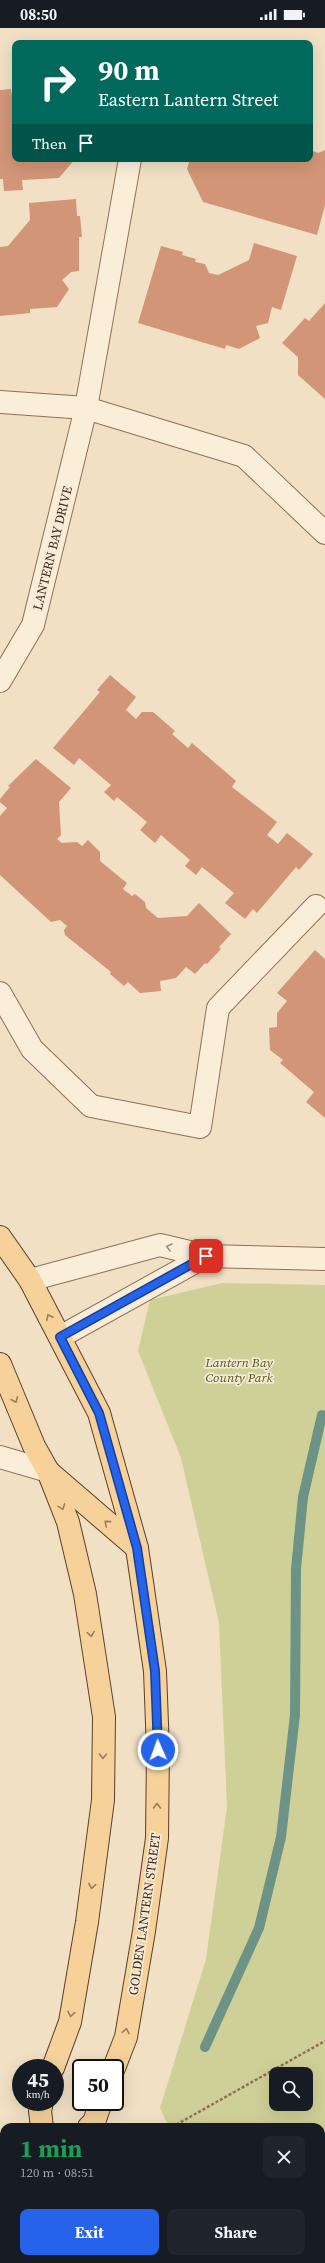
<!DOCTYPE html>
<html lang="en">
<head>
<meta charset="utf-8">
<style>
	:root { --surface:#171b24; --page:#20242c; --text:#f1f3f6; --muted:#9ea1a6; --accent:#2563eb }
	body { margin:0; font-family:"Source Serif 4",serif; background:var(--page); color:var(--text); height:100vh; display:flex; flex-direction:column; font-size:15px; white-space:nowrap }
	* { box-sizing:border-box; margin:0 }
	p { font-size:13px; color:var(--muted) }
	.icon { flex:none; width:22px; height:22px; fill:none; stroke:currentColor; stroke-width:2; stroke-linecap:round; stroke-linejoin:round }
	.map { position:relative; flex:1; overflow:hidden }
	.details { position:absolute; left:0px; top:2095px; width:325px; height:140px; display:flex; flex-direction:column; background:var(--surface); border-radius:12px 12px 0 0; box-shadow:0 4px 16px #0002 }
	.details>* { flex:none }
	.banner { position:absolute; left:12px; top:12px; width:301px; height:122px; border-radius:8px; box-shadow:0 4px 16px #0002; background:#00695c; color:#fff; overflow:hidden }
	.fabs { position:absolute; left:269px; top:2039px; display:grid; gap:8px }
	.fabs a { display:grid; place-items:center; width:44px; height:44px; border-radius:8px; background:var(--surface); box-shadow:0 4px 16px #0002; font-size:20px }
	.speed { position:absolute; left:12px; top:2031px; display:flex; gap:8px; font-size:20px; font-weight:700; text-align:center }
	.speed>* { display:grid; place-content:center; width:52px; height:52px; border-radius:50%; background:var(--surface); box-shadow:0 4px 16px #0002; line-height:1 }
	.speed small { font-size:10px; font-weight:400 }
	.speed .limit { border:2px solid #111; border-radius:6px; background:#fff; color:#111 }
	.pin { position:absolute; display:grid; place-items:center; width:34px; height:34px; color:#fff; margin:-17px; border-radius:8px; box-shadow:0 2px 6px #0006 }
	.me { position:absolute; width:44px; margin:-22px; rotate:358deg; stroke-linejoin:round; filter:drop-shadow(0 0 3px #0008) }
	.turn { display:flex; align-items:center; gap:14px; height:84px; padding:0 20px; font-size:18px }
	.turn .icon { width:52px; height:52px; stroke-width:2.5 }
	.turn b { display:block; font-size:28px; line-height:34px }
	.then { display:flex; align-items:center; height:38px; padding:0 20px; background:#0003; gap:8px; font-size:15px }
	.round { display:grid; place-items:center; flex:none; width:42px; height:42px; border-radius:8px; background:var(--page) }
	.overview { display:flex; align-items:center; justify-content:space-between; height:68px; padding:0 20px }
	h1 { font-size:24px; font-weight:700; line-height:30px; color:#1e9e55 }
	.action { display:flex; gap:8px; margin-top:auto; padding:8px 20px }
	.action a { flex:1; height:46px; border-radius:8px; background:var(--accent); color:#fff; font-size:16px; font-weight:700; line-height:46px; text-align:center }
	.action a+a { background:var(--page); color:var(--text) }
	.status { display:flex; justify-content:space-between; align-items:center; height:28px; padding:0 20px; background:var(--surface); direction:ltr }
	.status svg { height:11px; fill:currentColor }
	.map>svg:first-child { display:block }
</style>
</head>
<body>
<div class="status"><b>08:50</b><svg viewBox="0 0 49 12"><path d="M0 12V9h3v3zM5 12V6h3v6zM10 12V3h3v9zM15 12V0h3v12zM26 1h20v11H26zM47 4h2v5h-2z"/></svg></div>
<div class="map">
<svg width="325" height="2235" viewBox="0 0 325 2235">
	<rect width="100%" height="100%" fill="#f1e0c4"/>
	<path fill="#cfd097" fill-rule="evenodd" d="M 222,1255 L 325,1257 L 325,2166 L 321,2164 L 321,2099 L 169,2099 L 160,2080 L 206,1931 L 227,1779 L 219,1595 L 181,1430 L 138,1323 L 150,1272 ZM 276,2046 L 306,2046 L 306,2076 L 276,2076 Z"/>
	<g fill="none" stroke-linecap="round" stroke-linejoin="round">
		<polyline stroke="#6c9386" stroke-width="10" points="205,2019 259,1900 281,1809 295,1687 296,1541 303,1469 322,1387"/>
	</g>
	<g fill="#d29578">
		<polygon points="11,61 12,68 15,68 15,131 75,131 59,150 22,152 23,162 4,163 3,151 0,151 0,62"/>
		<polygon points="310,122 318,125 325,122 325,177 317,207 203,174 187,141 190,131 310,131"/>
		<polygon points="76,171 77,188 80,188 82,209 79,209 79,243 71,244 62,252 69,261 57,279 30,281 30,285 0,288 0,219 8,218 30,192 29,175"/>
		<polygon points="254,215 297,228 281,282 272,279 268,295 256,298 260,310 239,321 226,317 225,321 138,295 161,218 183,224 182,227 196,231 195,234 205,236 209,245 218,247 249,232"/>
		<polygon points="325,275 325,371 298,347 298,329 282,315 305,290 309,293"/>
		<polygon points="110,647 136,669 126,682 136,691 142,684 153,684 175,703 172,706 188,720 192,715 236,753 232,759 277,794 267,807 278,816 287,805 313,826 299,842 296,839 257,885 253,881 245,891 225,875 234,865 202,839 196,847 185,838 190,832 161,807 155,815 140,802 147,794 117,769 114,773 104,764 111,757 79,730 74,737 53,720 100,664 97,662"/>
		<polygon points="36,731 71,760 59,774 61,807 57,811 62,815 77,814 82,818 88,812 100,824 100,833 127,855 123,861 132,868 135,866 145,874 146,880 158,890 187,888 199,875 231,906 219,919 221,921 207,936 205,935 195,946 186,939 176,950 160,953 161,963 140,965 128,954 124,958 110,946 111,944 65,907 64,902 67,898 60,892 51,894 0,847 0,788 7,780 0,774 0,771 10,759 8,758"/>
		<polygon points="315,922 325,931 325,1090 306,1074 314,1064 280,1035 283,1032 270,1022 269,1000 277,999 277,985 287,973 277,965"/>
	</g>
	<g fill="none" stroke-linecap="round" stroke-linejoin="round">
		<g stroke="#8e7059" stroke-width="24">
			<g id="minor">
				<polyline points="0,374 86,380 244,428 325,505"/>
				<polyline points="0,653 33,597 86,380 130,131"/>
				<polyline points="0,965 32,1021 91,1078 200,1099 218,980 316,878"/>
				<polyline points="30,1252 160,1217 206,1228 325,1231"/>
				<polyline points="60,1309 206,1228"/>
				<polyline points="0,1429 48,1443"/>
				<polyline points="0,2129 4,2130"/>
				<polyline points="0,2209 4,2203"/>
			</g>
		</g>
		<g stroke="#5b3f2d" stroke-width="24">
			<g id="major">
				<polyline points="0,1209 30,1252 99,1385 137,1520 155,1643 158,1722 157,1810 144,1903 126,2009 114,2040"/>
				<polyline points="0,1336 34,1418 48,1443 68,1494 85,1566 104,1689 103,1772 87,1894 70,1994 53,2040"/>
				<polyline points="50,1445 137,1520"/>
				<polyline points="42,2099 40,2083 42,2074"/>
				<polyline points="89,2099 94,2094 101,2074"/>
				<polyline points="321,2212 325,2213"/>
				<polyline points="157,2231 171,2235"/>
			</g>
		</g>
		<g stroke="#8e7059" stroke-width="2.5" stroke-dasharray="3 2" stroke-linecap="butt">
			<polyline points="172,2099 325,2013"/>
			<polyline points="321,2143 325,2143"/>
		</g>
		<use href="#minor" stroke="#fbeed9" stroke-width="22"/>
		<use href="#major" stroke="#f6d19a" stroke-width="22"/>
	</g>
	<defs><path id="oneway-chevron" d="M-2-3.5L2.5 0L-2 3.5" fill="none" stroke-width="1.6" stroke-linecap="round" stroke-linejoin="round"/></defs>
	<use stroke="#9c8c7c" href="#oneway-chevron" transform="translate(169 1219) rotate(-166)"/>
	<g stroke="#9a7e5c">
		<use href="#oneway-chevron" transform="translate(49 1289) rotate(-117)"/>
		<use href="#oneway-chevron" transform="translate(15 1372) rotate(67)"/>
		<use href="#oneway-chevron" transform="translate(62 1479) rotate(69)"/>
		<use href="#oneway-chevron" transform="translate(107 1495) rotate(-139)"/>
		<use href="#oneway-chevron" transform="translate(91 1606) rotate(81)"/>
		<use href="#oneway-chevron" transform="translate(103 1728) rotate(91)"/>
		<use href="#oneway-chevron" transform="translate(157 1778) rotate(-90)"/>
		<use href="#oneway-chevron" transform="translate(92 1858) rotate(98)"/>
		<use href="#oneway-chevron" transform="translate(71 1986) rotate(100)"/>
		<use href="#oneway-chevron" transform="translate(126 2003) rotate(-79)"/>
	</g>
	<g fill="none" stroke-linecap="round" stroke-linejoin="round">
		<g stroke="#184099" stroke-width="10">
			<polyline id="route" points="158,1722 155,1643 137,1520 99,1385 60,1309 206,1228"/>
		</g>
		<use href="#route" stroke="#2563eb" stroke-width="7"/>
	</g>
	<g text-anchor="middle" stroke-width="3.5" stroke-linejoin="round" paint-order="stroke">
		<g font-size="13" fill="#3d2a1e" stroke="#f8ead5">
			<text transform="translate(52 520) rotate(-76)" y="5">LANTERN BAY DRIVE</text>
			<text transform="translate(144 1886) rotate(-82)" y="5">GOLDEN LANTERN STREET</text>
		</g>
		<g font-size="13" font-style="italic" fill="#525a23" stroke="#f8ead5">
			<text x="239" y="1339">Lantern Bay<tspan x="239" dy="15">County Park</tspan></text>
		</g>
	</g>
</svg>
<div class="fabs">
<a><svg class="icon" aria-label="search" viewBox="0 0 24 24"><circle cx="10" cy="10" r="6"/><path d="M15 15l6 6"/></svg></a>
</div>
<div class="speed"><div>45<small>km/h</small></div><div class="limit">50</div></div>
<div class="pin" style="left:206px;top:1228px;background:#d93025"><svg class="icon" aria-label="arrive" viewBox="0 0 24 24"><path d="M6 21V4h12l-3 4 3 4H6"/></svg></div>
<svg class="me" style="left:158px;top:1722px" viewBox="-20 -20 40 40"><circle r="17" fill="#2563eb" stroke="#fff" stroke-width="3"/><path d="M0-11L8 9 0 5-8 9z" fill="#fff"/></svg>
<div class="banner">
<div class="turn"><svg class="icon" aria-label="right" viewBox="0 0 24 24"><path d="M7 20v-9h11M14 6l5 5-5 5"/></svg><div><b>90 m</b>Eastern Lantern Street</div></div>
<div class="then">Then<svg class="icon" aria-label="arrive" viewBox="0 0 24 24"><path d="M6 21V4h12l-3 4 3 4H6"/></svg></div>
</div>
<section class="details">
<div class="overview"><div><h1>1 min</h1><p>120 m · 08:51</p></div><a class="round"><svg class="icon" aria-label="close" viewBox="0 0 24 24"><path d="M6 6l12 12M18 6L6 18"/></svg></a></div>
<div class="action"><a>Exit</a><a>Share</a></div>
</section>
</div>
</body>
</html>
